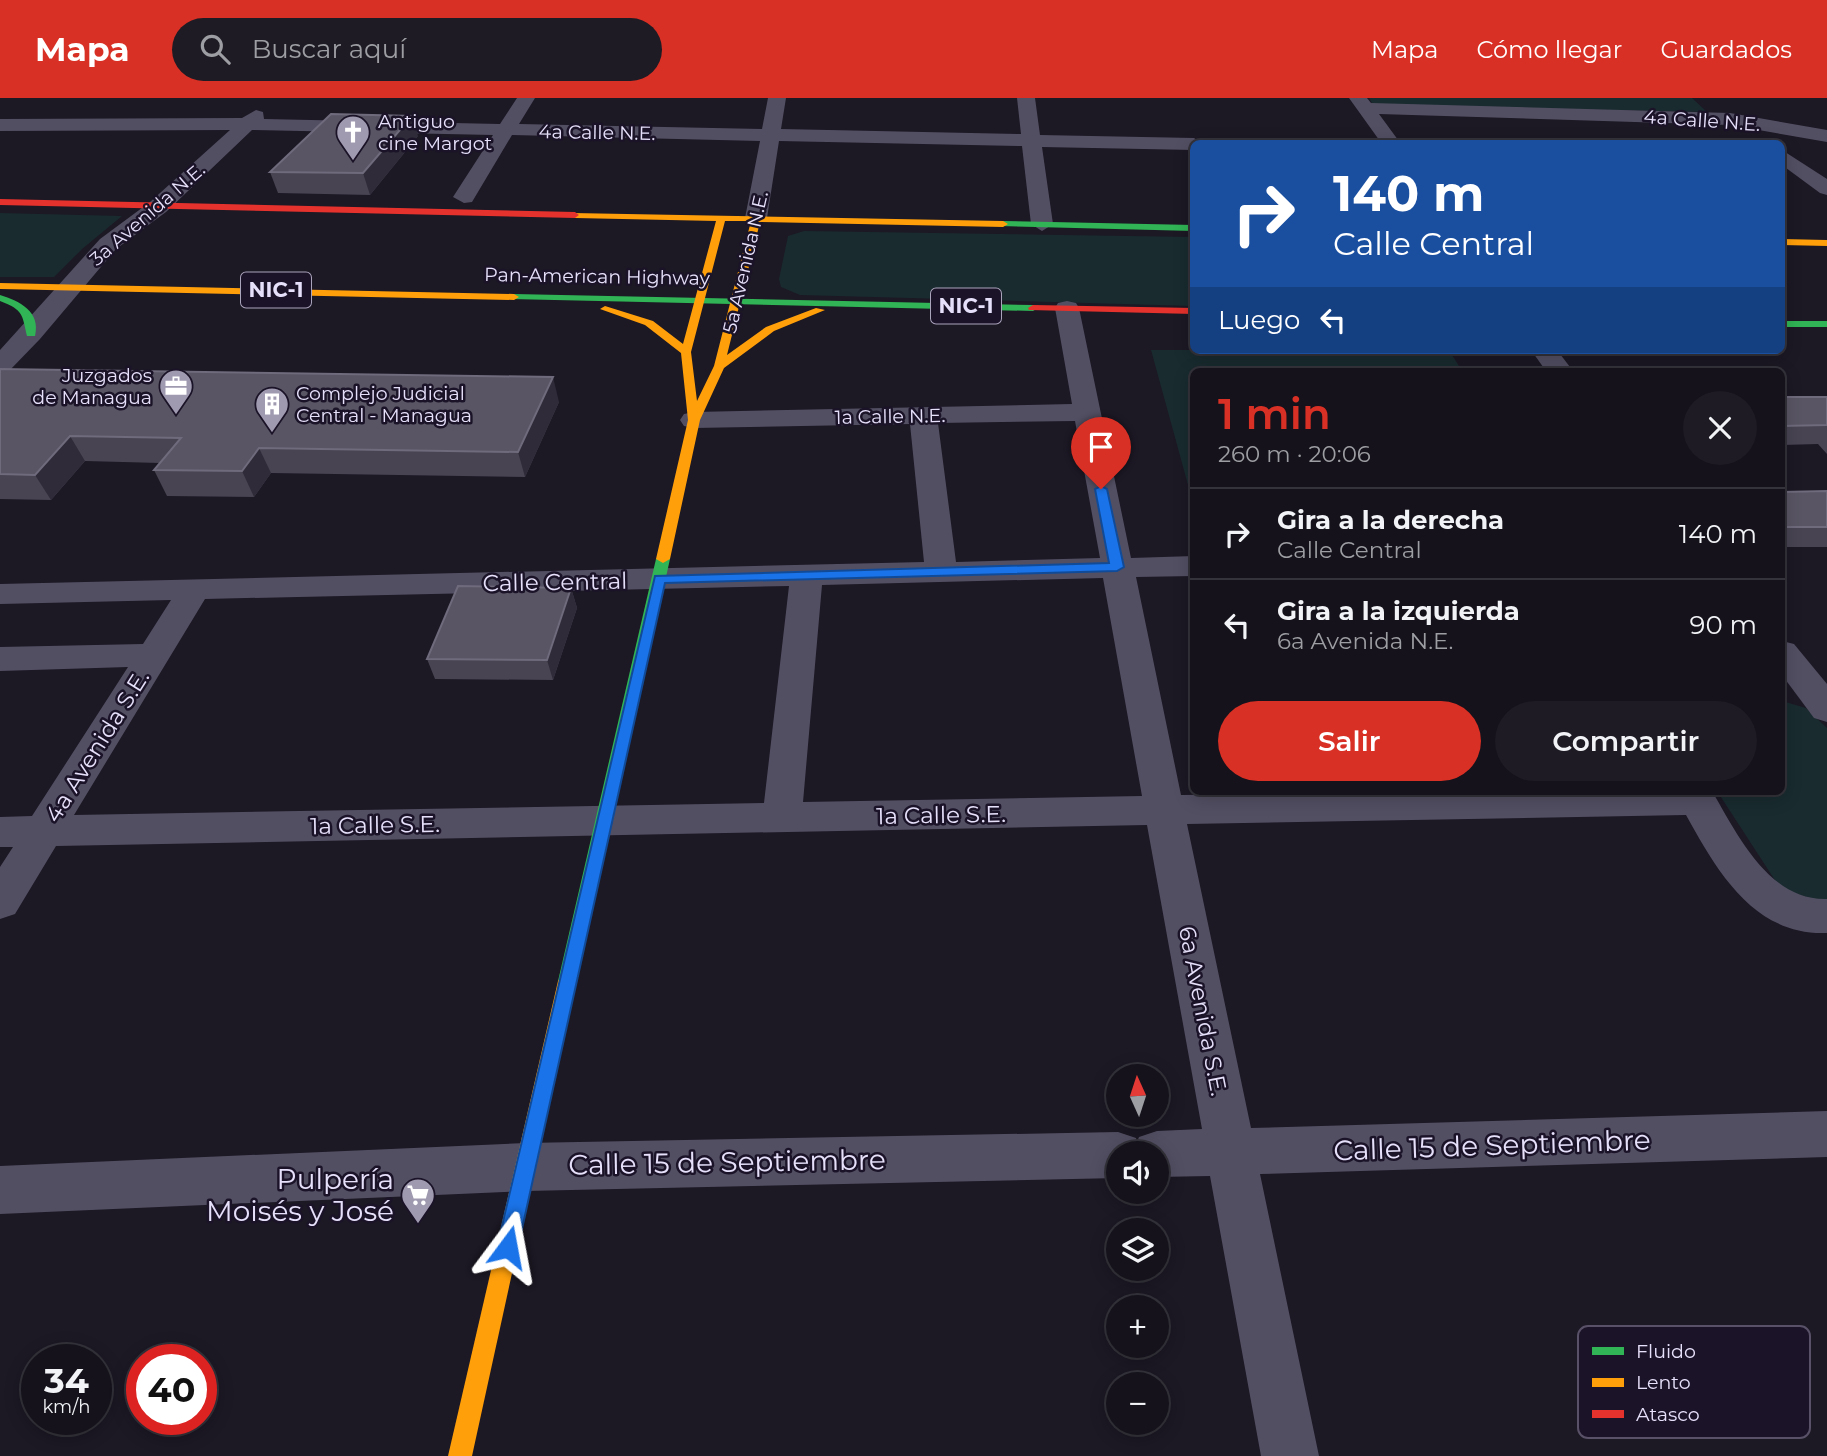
<!DOCTYPE html>
<html lang="es">
<head>
<meta charset="utf-8">
<style>
	:root { --surface:#15121b; --page:#1e1b24; --text:#f1f3f6; --muted:#9d9ea3; --line:#34323a; --accent:#d93025 }
	body { margin:0; font-family:Montserrat,sans-serif; background:var(--page); color:var(--text); height:100vh; display:flex; flex-direction:column; font-size:26px; white-space:nowrap }
	* { box-sizing:border-box; margin:0 }
	p { font-size:23px; color:var(--muted) }
	.icon { flex:none; width:38px; height:38px; fill:none; stroke:currentColor; stroke-width:2; stroke-linecap:round; stroke-linejoin:round }
	.map { position:relative; flex:1; overflow:hidden }
	.side { position:absolute; left:1190px; top:270px; width:595px; height:427px; display:flex; flex-direction:column; background:var(--surface); border-radius:10px; box-shadow:0 4px 18px #0003,0 0 0 2px var(--line) }
	.side>* { flex:none }
	.banner { position:absolute; left:1190px; top:42px; width:595px; height:214px; border-radius:10px; box-shadow:0 4px 18px #0003,0 0 0 2px var(--line); background:#1a4fa0; color:#fff; overflow:hidden }
	.needle { width:46px; rotate:357deg }
	.tools { position:absolute; left:1106px; top:966px; display:grid; gap:14px }
	.tools a { display:grid; place-items:center; width:63px; height:63px; border-radius:50%; background:var(--surface); box-shadow:0 4px 18px #0003,0 0 0 2px var(--line); font-size:35px }
	.speed { position:absolute; left:21px; top:1246px; display:flex; gap:14px; font-size:35px; font-weight:700; text-align:center }
	.speed>* { display:grid; place-content:center; width:91px; height:91px; border-radius:50%; background:var(--surface); box-shadow:0 4px 18px #0003,0 0 0 2px var(--line); line-height:1 }
	.speed small { font-size:18px; font-weight:400 }
	.speed .limit { border:10px solid #d22; background:#fff; color:#111 }
	.pin { position:absolute; display:grid; place-items:center; width:60px; height:60px; color:#fff; margin:-72px -30px; border-radius:50% 50% 50% 0; rotate:-45deg; box-shadow:0 0 7px #0007 }
	.pin .icon { rotate:45deg }
	.me { position:absolute; width:77px; margin:-38px; rotate:13deg; stroke-linejoin:round; filter:drop-shadow(0 0 5px #0008) }
	.turn { display:flex; align-items:center; gap:24px; height:147px; padding:0 28px; font-size:32px }
	.turn .icon { width:91px; height:91px; stroke-width:2.5 }
	.turn b { display:block; font-size:49px; line-height:60px }
	.then { display:flex; align-items:center; height:66px; padding:0 28px; background:#0003; gap:14px; font-size:26px }
	.round { display:grid; place-items:center; flex:none; width:74px; height:74px; border-radius:37px; background:var(--page) }
	.headline { display:flex; align-items:center; justify-content:space-between; height:119px; padding:0 28px }
	h1 { font-size:42px; font-weight:600; line-height:52px; color:var(--accent) }
	.cta { display:flex; gap:14px; margin-top:auto; padding:14px 28px }
	.cta a { flex:1; height:80px; border-radius:42px; background:var(--accent); color:#fff; font-size:28px; font-weight:600; line-height:80px; text-align:center }
	.cta a+a { background:var(--page); color:var(--text) }
	ul { padding:0; list-style:none }
	li { display:flex; align-items:center; gap:21px; height:91px; padding:0 28px; border-top:2px solid var(--line) }
	li div { flex:1 }
	li b { display:block; font-size:26px }
	li em { font-style:normal }
	header { display:flex; align-items:center; gap:42px; box-sizing:border-box; height:98px; padding:0 35px; background:var(--accent); color:#fff }
	header strong { font-size:33px }
	nav { display:flex; gap:38px; margin-inline-start:auto; font-size:24px }
	.search { width:490px; height:63px; background:var(--page); display:flex; align-items:center; gap:18px; box-sizing:border-box; padding:0 24px; border-radius:38px; color:var(--muted); font-size:26px }
	.map>svg:first-child { display:block }
</style>
</head>
<body>
<header>
<strong>Mapa</strong>
<div class="search"><svg class="icon" aria-label="search" viewBox="0 0 24 24"><circle cx="10" cy="10" r="6"/><path d="M15 15l6 6"/></svg>Buscar aquí</div>
<nav><a>Mapa</a><a>Cómo llegar</a><a>Guardados</a></nav>
</header>
<div class="map">
<svg width="1827" height="1358" viewBox="0 0 1827 1358">
	<rect width="100%" height="100%" fill="#1c1824"/>
	<g fill="#192b2f">
		<polygon points="1369,0 1692,0 1707,14 1373,7"/>
		<polygon points="0,115 122,118 82,151 54,179 0,179"/>
		<polygon points="804,133 1193,139 1193,208 800,197 781,189 779,181 788,138"/>
		<polygon points="1151,252 1449,252 1462,273 1194,273 1193,405"/>
		<polygon points="1782,603 1806,610 1827,630 1827,804 1814,804 1780,790 1717,693 1782,693"/>
	</g>
	<g fill="none" stroke-linecap="round" stroke-linejoin="round">
		<g fill="#534f63" fill-rule="evenodd">
			<polygon points="517,0 535,0 519,26 762,31 768,0 786,0 781,31 1021,36 1017,0 1035,0 1040,37 1194,40 1203,46 1194,46 1194,52 1042,49 1053,126 1042,133 1031,126 1022,48 779,43 767,120 756,127 745,120 760,43 512,37 472,104 464,105 453,99 493,37 252,32 166,114 116,151 40,241 9,273 0,275 0,252 100,141 150,104 230,32 0,33 0,21 242,20 256,12 263,14 264,21 500,26"/>
			<polygon points="1349,0 1367,0 1371,5 1730,15 1827,32 1827,44 1730,27 1379,16 1401,46 1382,46"/>
			<polygon points="1782,52 1827,81 1827,97 1820,95 1782,67"/>
			<path d="M 1067,203 L 1076,205 L 1079,210 L 1131,460 L 1194,458 L 1194,478 L 1136,479 L 1181,697 L 1712,693 C 1737,736 1769,803 1827,801 L 1827,835 C 1754,838 1717,773 1686,717 L 1187,726 L 1251,1030 L 1827,1013 L 1827,1059 L 1260,1076 L 1319,1358 L 1261,1358 L 1210,1078 L 1157,1079 L 1157,1055 L 1118,1055 L 1118,1080 L 526,1093 L 0,1116 L 0,1068 L 526,1045 L 1118,1034 L 1136,1040 L 1137,1044 L 1139,1039 L 1157,1033 L 1202,1031 L 1147,727 L 56,748 L 15,816 L 0,821 L 0,769 L 13,749 L 0,749 L 0,719 L 32,718 L 128,569 L 0,573 L 0,549 L 143,546 L 171,502 L 0,506 L 0,486 L 924,464 L 910,326 L 694,330 L 684,328 L 680,322 L 684,316 L 694,314 L 1072,306 L 1055,210 L 1058,205 ZM 1075,323 L 1100,460 L 956,464 L 938,325 ZM 1103,480 L 1142,698 L 803,704 L 822,487 ZM 789,488 L 764,705 L 74,717 L 205,501 Z"/>
			<polygon points="1531,252 1557,252 1573,273 1546,273"/>
			<polygon points="1782,543 1794,546 1827,586 1827,624 1814,620 1782,577"/>
		</g>
		<g fill="#30b455" fill-rule="evenodd">
			<polygon points="1003,123 1194,127 1194,133 1000,128 998,126"/>
			<polygon points="514,196 1033,207 1038,210 1033,213 510,201 509,199"/>
			<path d="M 0,197 C 20,203 41,214 35,238 L 27,238 C 22,217 24,212 0,203 Z"/>
			<rect x="1782" y="223" width="45" height="6"/>
			<polygon points="663,457 670,461 576,883 573,888 567,891 561,888 558,883 656,461"/>
		</g>
		<g fill="#ff9f0a" fill-rule="evenodd">
			<path d="M 572,115 L 1003,123 L 1008,126 L 1003,129 L 760,124 L 727,257 L 766,229 L 816,210 L 825,212 L 774,233 L 724,270 L 700,322 L 670,461 L 663,465 L 656,461 L 688,322 L 681,255 L 645,227 L 600,211 L 605,208 L 653,223 L 683,246 L 716,123 L 575,120 L 571,117 ZM 725,123 L 751,123 L 714,268 L 697,303 L 691,254 Z"/>
			<polygon points="1782,141 1827,142 1827,148 1782,147"/>
			<polygon points="0,185 514,196 519,199 514,202 0,191"/>
			<polygon points="567,875 573,878 576,883 472,1358 448,1358 558,883 561,878"/>
		</g>
		<g fill="#e5322d" fill-rule="evenodd">
			<polygon points="0,101 575,114 579,117 575,120 0,107"/>
			<polygon points="1033,207 1194,210 1194,216 1029,212 1028,210"/>
		</g>
	</g>
	<g fill="#484452">
		<polygon points="418,38 370,97 278,95 270,74"/>
		<polygon points="0,271 559,304 525,379 271,375 254,399 167,398 154,372 160,365 85,363 51,402 0,401"/>
		<polygon points="1782,299 1827,299 1827,356 1818,346 1782,347"/>
		<polygon points="1827,393 1827,449 1782,449 1782,394"/>
		<polygon points="571,490 577,510 553,582 435,581 427,561"/>
	</g>
	<g fill="#2f2b38">
		<polygon points="412,18 418,38 370,97 363,75"/>
		<polygon points="553,279 559,304 525,379 518,354"/>
		<polygon points="70,338 85,363 51,402 35,377"/>
		<polygon points="259,350 271,375 254,399 242,373"/>
		<polygon points="571,490 577,510 553,582 547,562"/>
	</g>
	<g fill="#595564" stroke="#6f6a7c" stroke-width="2">
		<polygon points="331,16 412,18 363,75 270,74"/>
		<polygon points="0,271 553,279 518,354 259,350 242,373 154,372 181,340 70,338 35,377 0,376"/>
		<polygon points="1782,299 1827,299 1827,327 1782,328"/>
		<polygon points="1827,393 1827,429 1782,429 1782,394"/>
		<polygon points="458,488 571,490 547,562 427,561"/>
	</g>
	<polygon fill="#1a73e8" stroke="#114b97" stroke-width="2" points="1101,388 1107,391 1124,469 1117,473 665,485 518,1149 515,1157 508,1160 500,1157 497,1149 655,478 1109,465 1095,391"/>
	<defs>
		<g id="church-pin" transform="scale(1.75)"><path d="M0 17L-7.5 6A9.5 9.5 0 1 1 7.5 6Z" fill="#a09ab0" stroke="#1b1428"/><path d="M-1.2-6h2.4v3.5h3.3v2.4h-3.3V6h-2.4V-.1h-3.3v-2.4h3.3Z" fill="#fff"/></g>
		<g id="office-pin" transform="scale(1.75)"><path d="M0 17L-7.5 6A9.5 9.5 0 1 1 7.5 6Z" fill="#a09ab0" stroke="#1b1428"/><path d="M-6-3h4V-5.5h4V-3h4V5H-6ZM-1-4.5V-3h2v-1.5ZM-6 0V1H6V0Z" fill="#fff"/></g>
		<g id="building-pin" transform="scale(1.75)"><path d="M0 17L-7.5 6A9.5 9.5 0 1 1 7.5 6Z" fill="#a09ab0" stroke="#1b1428"/><path d="M-4-6H4V6H1V3H-1V6H-4ZM-2.5-4.3h1.7v1.8h-1.7ZM.8-4.3h1.7v1.8H.8ZM-2.5-1h1.7V.8h-1.7ZM.8-1h1.7V.8H.8Z" fill="#fff"/></g>
		<g id="supermarket-pin" transform="scale(1.75)"><path d="M0 17L-7.5 6A9.5 9.5 0 1 1 7.5 6Z" fill="#a09ab0" stroke="#1b1428"/><path d="M-6-5.5h2.5l.6 2H6L4.5 2H-2.5L-4.4-4H-6ZM-1.5 3.2a1.3 1.3 0 1 0 .1 0ZM3 3.2a1.3 1.3 0 1 0 .1 0Z" fill="#fff"/></g>
	</defs>
	<g fill-rule="evenodd">
		<use href="#church-pin" x="353" y="34"/>
		<use href="#office-pin" x="176" y="288"/>
		<use href="#building-pin" x="272" y="306"/>
		<use href="#supermarket-pin" x="418" y="1097"/>
	</g>
	<g text-anchor="middle" stroke-width="5" stroke-linejoin="round" paint-order="stroke">
		<g font-size="19" fill="#e7e0fb" stroke="#1b1428">
			<text transform="translate(1702 22) rotate(4)" y="7">4a Calle N.E.</text>
			<text transform="translate(597 34) rotate(1)" y="7">4a Calle N.E.</text>
			<text transform="translate(147 116) rotate(-41)" y="7">3a Avenida N.E.</text>
			<text transform="translate(745 164) rotate(-77)" y="7">5a Avenida N.E.</text>
			<text transform="translate(597 178) rotate(1)" y="7">Pan-American Highway</text>
			<text transform="translate(890 318) rotate(-1)" y="7">1a Calle N.E.</text>
		</g>
		<g font-size="19" fill="#e7e0fb" stroke="#1b1428" text-anchor="start">
			<text x="378" y="30">Antiguo<tspan x="378" dy="22">cine Margot</tspan></text>
			<text x="152" y="284" text-anchor="end">Juzgados<tspan x="152" dy="22">de Managua</tspan></text>
			<text x="296" y="302">Complejo Judicial<tspan x="296" dy="22">Central - Managua</tspan></text>
		</g>
		<g fill="#1b1428" stroke="#aaa3bc" stroke-width="2">
			<rect x="241" y="174.5" width="70" height="35" rx="5"/>
			<rect x="931" y="190.5" width="70" height="35" rx="5"/>
		</g>
		<g font-size="21" font-weight="bold" fill="#e7e0fb">
			<text x="276" y="199">NIC-1</text>
			<text x="966" y="215">NIC-1</text>
		</g>
		<g font-size="23" fill="#e7e0fb" stroke="#1b1428">
			<text transform="translate(555 484) rotate(-1)" y="8">Calle Central</text>
			<text transform="translate(97 648) rotate(-58)" y="8">4a Avenida S.E.</text>
			<text transform="translate(941 717) rotate(-1)" y="8">1a Calle S.E.</text>
			<text transform="translate(375 727) rotate(-1)" y="8">1a Calle S.E.</text>
			<text transform="translate(1203 913) rotate(79)" y="8">6a Avenida S.E.</text>
		</g>
		<g font-size="28" fill="#e7e0fb" stroke="#1b1428">
			<text transform="translate(1492 1047) rotate(-2)" y="10">Calle 15 de Septiembre</text>
			<text transform="translate(727 1064) rotate(-1)" y="10">Calle 15 de Septiembre</text>
		</g>
		<g font-size="28" fill="#e7e0fb" stroke="#1b1428" text-anchor="end">
			<text x="394" y="1091">Pulpería<tspan x="394" dy="32">Moisés y José</tspan></text>
		</g>
	</g>
	<rect x="1578" y="1228" width="232" height="112" rx="10" fill="#1b1428" stroke="#585167" stroke-width="2"/>
	<rect x="1592" y="1249" width="32" height="8" fill="#30b455"/>
	<rect x="1592" y="1280" width="32" height="9" fill="#ff9f0a"/>
	<rect x="1592" y="1312" width="32" height="8" fill="#e5322d"/>
	<g font-size="19" fill="#e7e0fb">
		<text x="1636" y="1260">Fluido</text>
		<text x="1636" y="1291">Lento</text>
		<text x="1636" y="1323">Atasco</text>
	</g>
</svg>
<div class="tools">
<a><svg class="needle" viewBox="-14 -14 28 28"><path d="M0-13l5 13h-10z" fill="#e53935"/><path d="M0 13l5-13h-10z" fill="#9d9ea3"/></svg></a>
<a><svg class="icon" aria-label="sound" viewBox="0 0 24 24"><path d="M4 9h4l5-4v14l-5-4H4zM17 9q2 3 0 6"/></svg></a>
<a><svg class="icon" aria-label="layers" viewBox="0 0 24 24"><path d="M12 4l9 5-9 5-9-5zM3 14l9 5 9-5"/></svg></a>
<a>+</a>
<a>−</a>
</div>
<div class="speed"><div>34<small>km/h</small></div><div class="limit">40</div></div>
<div class="pin" style="left:1101px;top:391px;background:#d93025"><svg class="icon" aria-label="arrive" viewBox="0 0 24 24"><path d="M6 21V4h12l-3 4 3 4H6"/></svg></div>
<svg class="me" style="left:508px;top:1149px" viewBox="-20 -20 40 40"><path d="M0-17L14 15 0 8-14 15z" fill="#1a73e8" stroke="#fff" stroke-width="4"/></svg>
<div class="banner">
<div class="turn"><svg class="icon" aria-label="right" viewBox="0 0 24 24"><path d="M7 20v-9h11M14 6l5 5-5 5"/></svg><div><b>140 m</b>Calle Central</div></div>
<div class="then">Luego<svg class="icon" aria-label="left" viewBox="0 0 24 24"><path d="M17 20v-9H6M10 6l-5 5 5 5"/></svg></div>
</div>
<section class="side">
<div class="headline"><div><h1>1 min</h1><p>260 m · 20:06</p></div><a class="round"><svg class="icon" aria-label="close" viewBox="0 0 24 24"><path d="M6 6l12 12M18 6L6 18"/></svg></a></div>
<ul>
<li><svg class="icon" aria-label="right" viewBox="0 0 24 24"><path d="M7 20v-9h11M14 6l5 5-5 5"/></svg><div><b>Gira a la derecha</b><p>Calle Central</p></div><em>140 m</em></li>
<li><svg class="icon" aria-label="left" viewBox="0 0 24 24"><path d="M17 20v-9H6M10 6l-5 5 5 5"/></svg><div><b>Gira a la izquierda</b><p>6a Avenida N.E.</p></div><em>90 m</em></li>
</ul>
<div class="cta"><a>Salir</a><a>Compartir</a></div>
</section>
</div>
</body>
</html>
